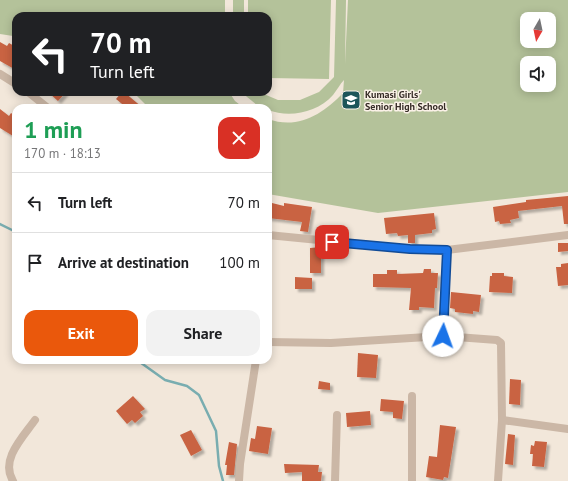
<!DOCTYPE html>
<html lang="en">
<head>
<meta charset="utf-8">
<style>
	:root { --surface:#fff; --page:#f2f2f2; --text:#202124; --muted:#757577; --line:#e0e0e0; --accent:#ea580c }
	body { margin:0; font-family:"PT Sans",sans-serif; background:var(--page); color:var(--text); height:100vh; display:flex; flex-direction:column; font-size:15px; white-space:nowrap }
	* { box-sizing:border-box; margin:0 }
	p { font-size:13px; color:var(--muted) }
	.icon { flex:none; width:22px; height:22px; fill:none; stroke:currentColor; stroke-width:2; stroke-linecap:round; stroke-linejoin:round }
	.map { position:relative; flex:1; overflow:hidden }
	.details { position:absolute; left:12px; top:104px; width:260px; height:260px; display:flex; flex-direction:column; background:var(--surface); border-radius:12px; box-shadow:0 2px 10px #0003 }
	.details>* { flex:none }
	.hud { position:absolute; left:12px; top:12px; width:260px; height:84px; border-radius:12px; box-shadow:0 2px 10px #0003; background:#202124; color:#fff; overflow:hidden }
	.needle { width:26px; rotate:189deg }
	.controls { position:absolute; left:520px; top:12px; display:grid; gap:8px }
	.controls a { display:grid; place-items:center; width:36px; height:36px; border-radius:8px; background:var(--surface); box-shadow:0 2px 10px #0003; font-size:20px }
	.pin { position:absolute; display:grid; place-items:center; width:34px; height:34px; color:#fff; margin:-17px; border-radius:8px; box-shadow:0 2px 6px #0006 }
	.me { position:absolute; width:44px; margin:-22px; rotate:3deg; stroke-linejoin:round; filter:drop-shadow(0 0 3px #0008) }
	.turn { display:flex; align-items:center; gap:14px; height:84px; padding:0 12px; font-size:18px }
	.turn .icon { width:52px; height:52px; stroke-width:2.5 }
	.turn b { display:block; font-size:28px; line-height:34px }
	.round { display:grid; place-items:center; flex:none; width:42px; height:42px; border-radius:12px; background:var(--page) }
	.headline { display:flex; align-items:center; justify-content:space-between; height:68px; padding:0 12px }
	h1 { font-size:24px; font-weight:800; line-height:30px; color:#1e9e55 }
	.button { display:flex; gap:8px; margin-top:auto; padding:8px 12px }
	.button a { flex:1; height:46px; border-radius:12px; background:var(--accent); color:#fff; font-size:16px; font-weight:800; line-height:46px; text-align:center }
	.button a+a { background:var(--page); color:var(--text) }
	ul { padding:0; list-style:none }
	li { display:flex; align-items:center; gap:12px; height:60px; padding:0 12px; border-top:1px solid var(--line) }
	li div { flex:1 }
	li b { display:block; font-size:15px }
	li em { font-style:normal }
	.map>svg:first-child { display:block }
</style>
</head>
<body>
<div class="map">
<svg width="568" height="481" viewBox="0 0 568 481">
	<defs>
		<filter id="shadow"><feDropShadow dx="3" dy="3" stdDeviation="1" flood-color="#0004"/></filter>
	</defs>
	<rect width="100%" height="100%" fill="#f2e7da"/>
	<g fill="#b4c29a" fill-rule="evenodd">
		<polygon points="0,0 225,0 225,16 16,16 16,34 13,36 0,34"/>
		<rect x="233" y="0" width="11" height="16"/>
		<polygon points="248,0 331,0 329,79 268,78 268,16 248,16"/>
		<path d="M 336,0 L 346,0 L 345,64 L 348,0 L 568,0 L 568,192 L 378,213 L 268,194 L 268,119 C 298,130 323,114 343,93 L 344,80 C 340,84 337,90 333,95 C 317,113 289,118 268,110 L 268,108 L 258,106 L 241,92 L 259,92 L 278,100 L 300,100 L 319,92 L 334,77 ZM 527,19 L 549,19 L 549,41 L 527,41 ZM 527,63 L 549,63 L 549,85 L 527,85 Z"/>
		<polygon points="133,92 229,92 235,101 244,108 149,108"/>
	</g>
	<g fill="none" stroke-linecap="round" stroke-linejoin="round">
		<g stroke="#79adb0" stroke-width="2.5">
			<polyline points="0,224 16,232"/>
			<polyline points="137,360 165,380 187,386 199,395 216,431 219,466 223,481"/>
		</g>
	</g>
	<g fill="#c96342" filter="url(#shadow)">
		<polygon points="0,42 7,46 9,43 16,47 16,70 0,61"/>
		<polygon points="48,92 66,92 58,101"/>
		<polygon points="122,92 124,92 143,108 127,108 116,99"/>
		<polygon points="0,109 9,116 11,113 16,116 16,132 13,136 0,128"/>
		<polygon points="568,196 568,224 564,224 562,206 518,211 519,218 510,220 511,223 500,224 499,221 495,222 493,207 526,202 526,200"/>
		<polygon points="268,202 284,206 284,203 312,207 308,232 300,231 302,222 268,218"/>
		<polygon points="434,213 436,229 432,230 432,233 415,235 415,243 408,243 408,235 398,236 397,233 386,234 384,218"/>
		<polygon points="558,243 568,243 568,251 558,252"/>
		<polygon points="321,247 321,273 310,273 310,248"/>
		<polygon points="568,263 568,285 558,286 556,267 561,267 561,264"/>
		<polygon points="424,269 431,269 431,273 438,273 437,288 435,288 434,308 419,307 419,310 409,310 411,288 373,287 373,274 387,274 387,270 397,270 397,274 423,273"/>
		<polygon points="492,273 504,273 504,276 513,277 512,293 489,292 490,276 492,276"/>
		<polygon points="295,277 312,278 312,289 295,289"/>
		<polygon points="451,292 481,295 479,312 473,311 473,314 455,312 455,309 450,308"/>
		<polygon points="358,353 378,355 376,378 357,377"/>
		<polygon points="510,379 521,380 520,405 509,404"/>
		<polygon points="319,381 330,383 330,390 318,389"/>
		<polygon points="133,396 145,409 140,412 143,416 135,423 132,420 127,424 116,411"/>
		<polygon points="381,399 404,401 402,419 393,418 393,412 380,411"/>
		<polygon points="370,411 371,425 347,427 346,413"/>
		<polygon points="440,425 456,427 448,478 444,477 443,480 426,477 429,456 437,457"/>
		<polygon points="257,426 272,428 268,454 249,451 251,438 255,439"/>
		<polygon points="191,430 202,450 191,456 180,435"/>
		<polygon points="508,434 515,435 513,465 505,464"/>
		<polygon points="535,441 547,442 544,467 532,466 533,454 530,454 531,445 534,446"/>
		<polygon points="229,442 237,444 234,475 226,475 227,465 225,465"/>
		<polygon points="284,464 319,465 318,472 322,472 321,481 302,481 302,472 285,473"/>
	</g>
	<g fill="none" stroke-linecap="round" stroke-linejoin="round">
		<g stroke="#cbb7a6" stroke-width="8">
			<polyline points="0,74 16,84"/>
			<polyline points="28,92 48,108"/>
			<polyline points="268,235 410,249 447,250 568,235"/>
			<polyline points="443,336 447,250"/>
			<polyline points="268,342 331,343 443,336 497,340 501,343 502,420 498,481"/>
			<polyline points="502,420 568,429"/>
			<path d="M 13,481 C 0,460 22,438 35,420"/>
			<polyline points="239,481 240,464 256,360"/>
			<polyline points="335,481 337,415"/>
			<polyline points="412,481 412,396"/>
		</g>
	</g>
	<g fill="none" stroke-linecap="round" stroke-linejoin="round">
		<g stroke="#114b97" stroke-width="10">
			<polyline id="route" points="332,242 410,249 447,250 443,336"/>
		</g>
		<use href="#route" stroke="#1a73e8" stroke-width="7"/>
	</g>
	<defs>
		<g id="school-square" transform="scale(1)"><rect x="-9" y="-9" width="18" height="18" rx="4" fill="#1c5559" stroke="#faf1e7"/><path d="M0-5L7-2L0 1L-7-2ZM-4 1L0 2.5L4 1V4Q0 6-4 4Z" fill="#fff"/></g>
	</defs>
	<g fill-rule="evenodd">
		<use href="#school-square" x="351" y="100"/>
	</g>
	<g text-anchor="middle" stroke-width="3" stroke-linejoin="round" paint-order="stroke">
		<g font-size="10" font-weight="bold" fill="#362c27" stroke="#faf1e7" text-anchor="start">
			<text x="365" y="98">Kumasi Girls'<tspan x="365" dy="12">Senior High School</tspan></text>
		</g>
	</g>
</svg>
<div class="controls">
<a><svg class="needle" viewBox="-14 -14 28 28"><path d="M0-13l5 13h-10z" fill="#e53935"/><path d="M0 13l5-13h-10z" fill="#757577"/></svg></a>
<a><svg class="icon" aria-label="sound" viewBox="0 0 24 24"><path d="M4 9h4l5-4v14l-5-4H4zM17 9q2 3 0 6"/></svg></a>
</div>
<div class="pin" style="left:332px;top:242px;background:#d93025"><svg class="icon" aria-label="arrive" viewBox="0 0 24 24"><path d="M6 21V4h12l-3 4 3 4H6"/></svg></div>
<svg class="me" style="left:443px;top:336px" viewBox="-20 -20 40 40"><circle r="19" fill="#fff"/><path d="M0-13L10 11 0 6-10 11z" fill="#1a73e8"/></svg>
<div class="hud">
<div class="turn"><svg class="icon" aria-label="left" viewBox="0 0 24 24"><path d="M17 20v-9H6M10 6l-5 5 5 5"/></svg><div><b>70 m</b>Turn left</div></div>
</div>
<section class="details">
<div class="headline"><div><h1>1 min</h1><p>170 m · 18:13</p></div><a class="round" style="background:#d93025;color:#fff"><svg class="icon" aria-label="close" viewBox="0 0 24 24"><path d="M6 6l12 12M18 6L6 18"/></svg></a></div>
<ul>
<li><svg class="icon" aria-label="left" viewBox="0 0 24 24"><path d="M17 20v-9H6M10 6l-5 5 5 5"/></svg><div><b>Turn left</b></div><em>70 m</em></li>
<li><svg class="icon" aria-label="arrive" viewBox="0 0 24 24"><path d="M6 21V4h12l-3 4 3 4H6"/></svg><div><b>Arrive at destination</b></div><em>100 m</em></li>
</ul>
<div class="button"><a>Exit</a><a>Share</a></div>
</section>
</div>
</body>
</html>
